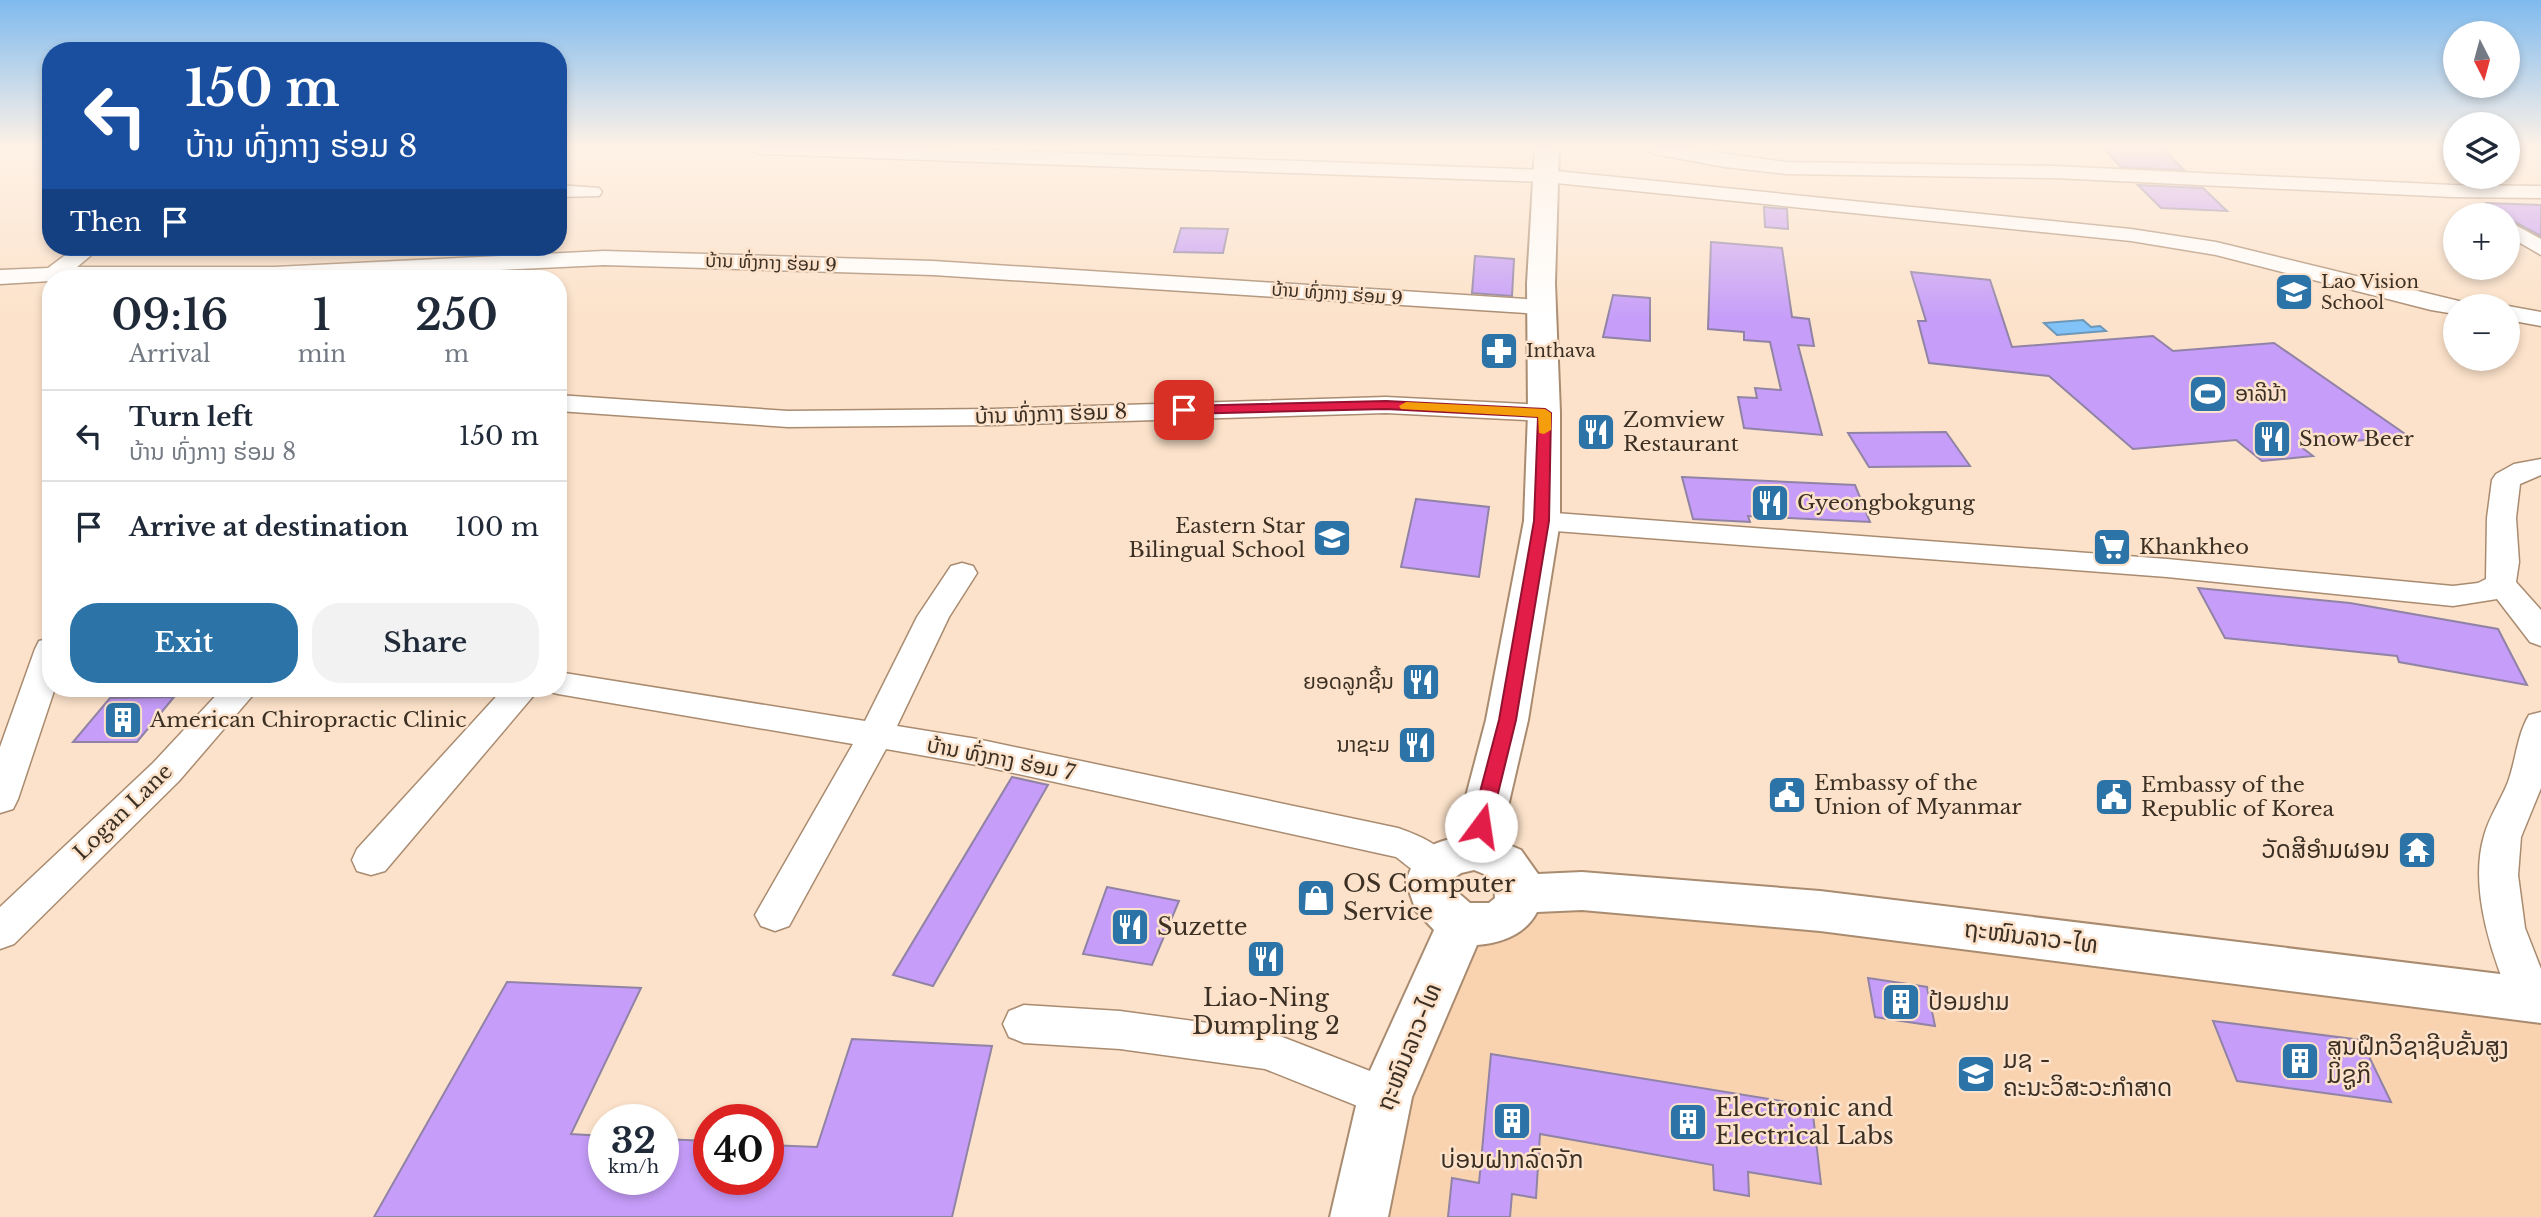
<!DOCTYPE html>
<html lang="en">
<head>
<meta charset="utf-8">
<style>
	:root { --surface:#fff; --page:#f2f2f3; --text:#1f2937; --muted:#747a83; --line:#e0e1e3; --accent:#2c74a8 }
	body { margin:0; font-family:"Libre Baskerville","Noto Sans Lao",serif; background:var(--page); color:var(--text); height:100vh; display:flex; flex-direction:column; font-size:26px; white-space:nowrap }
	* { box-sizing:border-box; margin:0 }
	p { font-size:23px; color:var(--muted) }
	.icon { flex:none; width:38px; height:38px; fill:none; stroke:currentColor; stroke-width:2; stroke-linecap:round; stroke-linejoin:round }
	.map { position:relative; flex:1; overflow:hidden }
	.side { position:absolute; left:42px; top:270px; width:525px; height:427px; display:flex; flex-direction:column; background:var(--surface); border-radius:28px; box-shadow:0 4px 10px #0003 }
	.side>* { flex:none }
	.top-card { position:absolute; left:42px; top:42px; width:525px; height:214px; border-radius:28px; box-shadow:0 4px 10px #0003; background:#1a4fa0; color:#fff; overflow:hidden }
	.needle { width:46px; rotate:174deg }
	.controls { position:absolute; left:2443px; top:21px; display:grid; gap:14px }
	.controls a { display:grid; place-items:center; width:77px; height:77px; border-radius:50%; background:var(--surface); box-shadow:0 4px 10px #0003; font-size:35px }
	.speed { position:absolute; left:588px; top:1104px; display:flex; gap:14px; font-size:35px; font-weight:700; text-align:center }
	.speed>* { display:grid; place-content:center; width:91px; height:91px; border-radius:50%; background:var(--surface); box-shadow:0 4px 10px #0003; line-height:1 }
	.speed small { font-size:18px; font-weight:400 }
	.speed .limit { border:10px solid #d22; background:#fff; color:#111 }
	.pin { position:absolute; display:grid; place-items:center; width:60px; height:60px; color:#fff; margin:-30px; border-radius:14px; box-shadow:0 4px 10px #0006 }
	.me { position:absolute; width:77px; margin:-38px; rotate:14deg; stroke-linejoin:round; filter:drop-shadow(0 0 5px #0008) }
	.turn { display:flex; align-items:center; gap:24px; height:147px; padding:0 28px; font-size:32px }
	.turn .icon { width:91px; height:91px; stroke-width:2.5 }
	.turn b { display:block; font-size:49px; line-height:60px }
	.then { display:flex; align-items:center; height:66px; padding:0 28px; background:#0003; gap:14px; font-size:26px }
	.eta { display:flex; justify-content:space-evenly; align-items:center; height:119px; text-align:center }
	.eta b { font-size:42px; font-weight:600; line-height:49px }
	.cta { display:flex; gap:14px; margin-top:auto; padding:14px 28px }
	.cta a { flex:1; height:80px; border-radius:28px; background:var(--accent); color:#fff; font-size:28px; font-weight:600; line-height:80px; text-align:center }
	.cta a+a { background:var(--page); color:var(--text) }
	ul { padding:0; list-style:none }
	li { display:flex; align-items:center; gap:21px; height:91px; padding:0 28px; border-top:2px solid var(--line) }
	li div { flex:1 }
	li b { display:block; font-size:26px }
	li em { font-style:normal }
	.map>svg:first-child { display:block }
</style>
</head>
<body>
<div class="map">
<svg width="2541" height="1217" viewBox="0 0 2541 1217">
	<rect width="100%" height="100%" fill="#fce2ca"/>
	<polygon fill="#f9d3b0" points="1579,903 2541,1009 2541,1217 1377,1217 1398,1108 1470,934 1534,906"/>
	<polygon fill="#81c3f8" stroke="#6c97b8" stroke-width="2" points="2083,320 2091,327 2100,326 2106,331 2057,335 2044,323"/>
	<g fill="#c69df9" stroke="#9183a5" stroke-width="2">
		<polygon points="2103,148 2162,148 2184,170 2121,167"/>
		<polygon points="2138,185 2203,188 2227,211 2161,208"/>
		<polygon points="2487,203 2541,205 2541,236 2509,219"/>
		<polygon points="1764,207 1787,209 1788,229 1765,227"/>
		<polygon points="1181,228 1228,229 1223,253 1174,252"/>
		<polygon points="1711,242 1782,248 1792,317 1809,319 1814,346 1798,345 1822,435 1744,428 1738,397 1757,398 1755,388 1781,390 1770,342 1744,340 1744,332 1708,329"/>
		<polygon points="1475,256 1514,259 1512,296 1472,293"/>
		<polygon points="1911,272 1990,280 2012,347 2153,336 2173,351 2274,343 2408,436 2300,446 2313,456 2262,461 2236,440 2133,449 2049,376 1929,363 1918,321 1926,321"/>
		<polygon points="1613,295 1650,298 1650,341 1603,337"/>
		<polygon points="1946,432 1970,466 1869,467 1848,433"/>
		<polygon points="1682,477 1855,485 1870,522 1748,516 1750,522 1693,519"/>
		<polygon points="1416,499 1489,507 1479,577 1401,567"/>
		<polygon points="2198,588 2350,603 2498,629 2527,685 2399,662 2397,656 2225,638"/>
		<polygon points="174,697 137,742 73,742 110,698"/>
		<polygon points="1012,777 1048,785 933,986 893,975"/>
		<polygon points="1107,887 1179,901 1152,965 1083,954"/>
		<polygon points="1868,978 1927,987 1935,1026 1875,1017"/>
		<polygon points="507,982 641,988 571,1134 604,1136 604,1180 663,1180 663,1139 709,1141 709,1180 768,1180 768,1145 817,1147 852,1039 992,1046 952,1217 374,1217"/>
		<polygon points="2213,1021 2361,1040 2391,1102 2237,1081"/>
		<polygon points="1491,1054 1812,1106 1821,1184 1748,1172 1749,1196 1714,1190 1713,1165 1540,1134 1536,1198 1512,1194 1510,1217 1448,1217 1452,1178 1479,1183"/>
	</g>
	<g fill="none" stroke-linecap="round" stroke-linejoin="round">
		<g stroke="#a98b70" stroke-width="3">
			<g id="minor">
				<polygon points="750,148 934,148 1546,170 2131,229 2216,242 2463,302 2466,306 2455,306 2455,314 2431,310 2216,255 2131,241 1546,182 759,154"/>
				<polygon points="1645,148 1688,148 1786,162 2055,166 2452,185 2541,186 2541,198 2452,197 2055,178 1786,174 1725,167 1654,154"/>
				<polygon points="558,185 599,188 602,192 599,196 558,197"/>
				<polygon points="2508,221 2541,239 2541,255 2508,236"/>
				<polygon points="76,247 101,247 77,267 275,267 604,251 933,261 1541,300 1549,302 1553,307 1549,312 1541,314 933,275 604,265 326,278 51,278 51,281 0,284 0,270 48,268"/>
				<polygon points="2507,306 2508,306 2541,312 2541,326 2508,320"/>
				<polygon points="558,395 788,411 993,409 1386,397 1544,405 1553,407 1557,413 1553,419 1544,421 1386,413 993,425 788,427 558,411"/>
				<polygon points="2541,459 2541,475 2520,484 2516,518 2519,562 2516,582 2541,610 2541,646 2530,642 2497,599 2453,606 2167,577 1542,530 1532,527 1527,521 1532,515 1542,512 2167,559 2453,586 2478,583 2486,579 2487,518 2492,480 2496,474 2514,464"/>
				<path d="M 962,563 L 973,566 L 977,573 L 949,617 L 897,726 L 977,739 L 1398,828 C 1420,836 1442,844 1453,866 L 1448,877 C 1424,884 1414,870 1396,857 L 977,765 L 886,749 L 789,926 L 775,931 L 761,926 L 755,915 L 853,744 L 558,694 L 546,691 L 544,688 L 558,688 L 558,672 L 865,721 L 917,617 L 951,566 Z"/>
				<polygon points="51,638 51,688 55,688 18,799 13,809 0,813 0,747 35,649 39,641"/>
				<polygon points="223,688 259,688 179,781 14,944 0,949 0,907 153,763"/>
				<polygon points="504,688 540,688 385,871 371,875 357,871 352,860 357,849"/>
				<path d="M 2541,712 L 2541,788 L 2521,837 L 2518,875 L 2525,928 L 2541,969 L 2541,1015 L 2532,1018 L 2517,1013 C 2494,964 2468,890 2484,836 C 2489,817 2501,800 2508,782 C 2516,760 2517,735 2529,715 Z"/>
				<polygon points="1024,1005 1120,1011 1267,1031 1401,1083 1407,1097 1401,1111 1385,1117 1265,1069 1120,1049 1024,1043 1009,1037 1003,1024 1009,1011"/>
			</g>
		</g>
		<g stroke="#a98b70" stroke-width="4">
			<path id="tertiary" d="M 1535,148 L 1559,148 L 1555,283 L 1560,413 L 1560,521 L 1528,720 L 1500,841 L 1521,850 L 1538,874 L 1582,872 L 1820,891 L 2541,979 L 2541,1023 L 1820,931 L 1582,910 L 1537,912 C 1525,935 1501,943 1477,945 L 1412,1097 L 1388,1217 L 1330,1217 L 1358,1097 L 1434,930 L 1416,911 L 1406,882 C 1415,854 1425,844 1455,838 L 1486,720 L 1524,521 L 1528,413 L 1527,283 ZM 1474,870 L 1484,874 L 1494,882 L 1495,898 L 1489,903 L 1470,903 L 1455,890 L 1454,878 L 1461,873 Z"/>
		</g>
		<use href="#minor" fill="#fff" fill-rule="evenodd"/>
		<use href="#tertiary" fill="#fff" fill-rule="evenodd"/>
	</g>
	<linearGradient id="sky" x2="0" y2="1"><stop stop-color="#7fbaee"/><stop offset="0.46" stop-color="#fef2e7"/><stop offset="1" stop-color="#fef2e7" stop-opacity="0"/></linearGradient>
	<rect width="2541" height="319" fill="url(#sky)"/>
	<polygon fill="#e11d48" stroke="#92132f" stroke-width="2" points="1386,401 1545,409 1551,413 1549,521 1516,720 1490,826 1488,831 1481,833 1474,831 1471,826 1499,720 1534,521 1538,417 1386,409 1184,414 1177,410 1184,406"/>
	<polygon fill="#f59e0b" points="1406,402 1545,409 1551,413 1551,430 1544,434 1539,433 1538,417 1401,409 1399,406"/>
	<defs>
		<g id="school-square" transform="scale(2.0125)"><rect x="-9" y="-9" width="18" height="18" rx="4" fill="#2c74a8" stroke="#fce2ca"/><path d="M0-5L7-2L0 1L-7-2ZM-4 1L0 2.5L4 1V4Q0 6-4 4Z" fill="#fff"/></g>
		<g id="pharmacy-square" transform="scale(2.0125)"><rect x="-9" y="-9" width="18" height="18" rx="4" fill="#2c74a8" stroke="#fce2ca"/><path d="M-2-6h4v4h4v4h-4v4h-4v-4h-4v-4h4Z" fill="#fff"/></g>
		<g id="stadium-square" transform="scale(2.0125)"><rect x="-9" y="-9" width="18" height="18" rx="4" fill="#2c74a8" stroke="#fce2ca"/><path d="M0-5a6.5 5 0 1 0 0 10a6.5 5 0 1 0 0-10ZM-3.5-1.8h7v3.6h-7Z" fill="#fff"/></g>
		<g id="restaurant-square" transform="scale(2.0125)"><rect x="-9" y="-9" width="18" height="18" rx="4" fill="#2c74a8" stroke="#fce2ca"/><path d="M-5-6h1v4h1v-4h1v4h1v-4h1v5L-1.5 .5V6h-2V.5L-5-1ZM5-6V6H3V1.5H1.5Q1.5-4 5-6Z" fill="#fff"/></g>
		<g id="supermarket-square" transform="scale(2.0125)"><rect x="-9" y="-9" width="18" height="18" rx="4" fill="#2c74a8" stroke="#fce2ca"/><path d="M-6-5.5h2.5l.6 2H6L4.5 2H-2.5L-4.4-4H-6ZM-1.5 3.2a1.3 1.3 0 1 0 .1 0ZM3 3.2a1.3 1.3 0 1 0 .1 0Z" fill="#fff"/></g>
		<g id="building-square" transform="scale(2.0125)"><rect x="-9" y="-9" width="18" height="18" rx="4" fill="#2c74a8" stroke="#fce2ca"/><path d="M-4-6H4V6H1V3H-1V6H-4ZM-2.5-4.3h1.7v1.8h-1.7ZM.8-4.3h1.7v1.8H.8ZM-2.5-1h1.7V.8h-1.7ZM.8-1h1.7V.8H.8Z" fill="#fff"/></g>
		<g id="civic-square" transform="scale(2.0125)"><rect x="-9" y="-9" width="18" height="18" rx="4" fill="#2c74a8" stroke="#fce2ca"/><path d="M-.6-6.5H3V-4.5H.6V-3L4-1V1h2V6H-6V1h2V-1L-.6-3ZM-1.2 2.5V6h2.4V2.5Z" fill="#fff"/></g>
		<g id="temple-square" transform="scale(2.0125)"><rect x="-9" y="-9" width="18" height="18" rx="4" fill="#2c74a8" stroke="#fce2ca"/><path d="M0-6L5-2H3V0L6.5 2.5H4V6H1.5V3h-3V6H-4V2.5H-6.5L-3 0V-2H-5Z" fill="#fff"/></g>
		<g id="shop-square" transform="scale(2.0125)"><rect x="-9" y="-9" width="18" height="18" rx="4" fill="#2c74a8" stroke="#fce2ca"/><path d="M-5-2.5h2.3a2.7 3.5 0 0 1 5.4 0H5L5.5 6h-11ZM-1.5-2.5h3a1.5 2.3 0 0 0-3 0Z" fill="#fff"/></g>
		<g id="university-square" transform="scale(2.0125)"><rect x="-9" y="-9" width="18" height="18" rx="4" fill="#2c74a8" stroke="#fce2ca"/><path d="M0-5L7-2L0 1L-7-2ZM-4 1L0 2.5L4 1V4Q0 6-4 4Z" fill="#fff"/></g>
	</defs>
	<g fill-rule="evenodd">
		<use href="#school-square" x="2294" y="292"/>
		<use href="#pharmacy-square" x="1499" y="351"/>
		<use href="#stadium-square" x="2208" y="394"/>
		<use href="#restaurant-square" x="1596" y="432"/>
		<use href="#restaurant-square" x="2272" y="439"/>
		<use href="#restaurant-square" x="1770" y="503"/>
		<use href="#school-square" x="1332" y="538"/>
		<use href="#supermarket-square" x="2112" y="547"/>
		<use href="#restaurant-square" x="1421" y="682"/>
		<use href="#building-square" x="123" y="720"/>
		<use href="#restaurant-square" x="1417" y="745"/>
		<use href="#civic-square" x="1787" y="795"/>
		<use href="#civic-square" x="2114" y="797"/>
		<use href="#temple-square" x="2417" y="850"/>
		<use href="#shop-square" x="1316" y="898"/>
		<use href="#restaurant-square" x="1130" y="927"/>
		<use href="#restaurant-square" x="1266" y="959"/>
		<use href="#building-square" x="1901" y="1002"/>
		<use href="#building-square" x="2300" y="1061"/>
		<use href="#university-square" x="1976" y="1074"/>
		<use href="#building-square" x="1512" y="1121"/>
		<use href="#building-square" x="1688" y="1122"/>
	</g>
	<g text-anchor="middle" stroke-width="5" stroke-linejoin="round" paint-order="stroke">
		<g font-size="18" fill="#3c3024" stroke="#fce2ca">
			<text transform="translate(771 263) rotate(2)" y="6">ບ້ານ ທົ່ງກາງ ຮ່ອມ 9</text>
			<text transform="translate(1337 294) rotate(4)" y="6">ບ້ານ ທົ່ງກາງ ຮ່ອມ 9</text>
		</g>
		<g font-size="18" fill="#3c3024" stroke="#fce2ca" text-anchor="start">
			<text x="2321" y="288">Lao Vision<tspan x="2321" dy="21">School</tspan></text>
			<text x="1526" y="357">Inthava</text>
		</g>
		<g font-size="21" fill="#3c3024" stroke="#fce2ca" text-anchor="start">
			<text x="2235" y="401">ອາລີນ້າ</text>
			<text x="1623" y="427">Zomview<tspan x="1623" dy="24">Restaurant</tspan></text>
			<text x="2299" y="446">Snow Beer</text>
			<text x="1797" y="510">Gyeongbokgung</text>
			<text x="1305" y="533" text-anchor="end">Eastern Star<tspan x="1305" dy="24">Bilingual School</tspan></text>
			<text x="2139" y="554">Khankheo</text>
			<text x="1394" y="689" text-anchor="end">ຍອດລູກຊີ້ນ</text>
			<text x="150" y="727">American Chiropractic Clinic</text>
			<text x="1390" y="752" text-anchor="end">ນາຊະມ</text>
			<text x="1814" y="790">Embassy of the<tspan x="1814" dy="24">Union of Myanmar</tspan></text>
			<text x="2141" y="792">Embassy of the<tspan x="2141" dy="24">Republic of Korea</tspan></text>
		</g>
		<g font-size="21" fill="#3c3024" stroke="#fce2ca">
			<text transform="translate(1051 414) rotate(-2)" y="7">ບ້ານ ທົ່ງກາງ ຮ່ອມ 8</text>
			<text transform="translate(1001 759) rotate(11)" y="7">ບ້ານ ທົ່ງກາງ ຮ່ອມ 7</text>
			<text transform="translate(123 812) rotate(-44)" y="7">Logan Lane</text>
		</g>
		<g font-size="24" fill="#3c3024" stroke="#fce2ca" text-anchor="start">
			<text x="2390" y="858" text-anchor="end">ວັດສີອຳມຜອນ</text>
			<text x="1343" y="892">OS Computer<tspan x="1343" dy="28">Service</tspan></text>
			<text x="1157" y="935">Suzette</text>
			<text x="1266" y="1006" text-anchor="middle">Liao-Ning<tspan x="1266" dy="28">Dumpling 2</tspan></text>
			<text x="1928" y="1010">ປ້ອມຢາມ</text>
			<text x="2327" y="1055">ສູນຝຶກວິຊາຊີບຂັ້ນສູງ<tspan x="2327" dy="28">ມິຊູກິ</tspan></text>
			<text x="2003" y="1068">ມຊ -<tspan x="2003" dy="28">ຄະນະວິສະວະກຳສາດ</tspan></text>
			<text x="1715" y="1116">Electronic and<tspan x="1715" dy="28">Electrical Labs</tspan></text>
			<text x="1512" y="1168" text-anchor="middle">ບ່ອນຝາກລົດຈັກ</text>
		</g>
		<g font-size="24" fill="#3c3024" stroke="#fce2ca">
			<text transform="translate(2031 937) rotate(7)" y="8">ຖະໜົນລາວ-ໄທ</text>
			<text transform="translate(1409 1047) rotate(-68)" y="8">ຖະໜົນລາວ-ໄທ</text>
		</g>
	</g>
</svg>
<div class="controls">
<a><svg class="needle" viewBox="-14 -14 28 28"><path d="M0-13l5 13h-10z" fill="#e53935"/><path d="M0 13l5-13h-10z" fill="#747a83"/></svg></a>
<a><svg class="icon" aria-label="layers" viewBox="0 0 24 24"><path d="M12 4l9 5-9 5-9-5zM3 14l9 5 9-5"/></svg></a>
<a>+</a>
<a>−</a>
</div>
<div class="speed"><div>32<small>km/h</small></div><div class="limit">40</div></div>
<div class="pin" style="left:1184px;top:410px;background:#d93025"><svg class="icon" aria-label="arrive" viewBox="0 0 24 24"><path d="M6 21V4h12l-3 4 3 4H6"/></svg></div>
<svg class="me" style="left:1481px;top:826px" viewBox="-20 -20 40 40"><circle r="19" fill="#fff"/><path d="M0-13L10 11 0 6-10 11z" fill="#e11d48"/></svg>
<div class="top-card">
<div class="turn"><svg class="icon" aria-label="left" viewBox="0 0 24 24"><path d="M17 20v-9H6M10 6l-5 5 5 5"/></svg><div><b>150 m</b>ບ້ານ ທົ່ງກາງ ຮ່ອມ 8</div></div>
<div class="then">Then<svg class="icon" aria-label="arrive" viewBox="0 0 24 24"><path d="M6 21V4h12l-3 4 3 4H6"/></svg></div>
</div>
<section class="side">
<div class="eta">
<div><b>09:16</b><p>Arrival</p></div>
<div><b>1</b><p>min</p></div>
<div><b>250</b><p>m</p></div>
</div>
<ul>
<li><svg class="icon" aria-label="left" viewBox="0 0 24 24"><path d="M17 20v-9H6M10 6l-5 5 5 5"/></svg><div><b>Turn left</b><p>ບ້ານ ທົ່ງກາງ ຮ່ອມ 8</p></div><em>150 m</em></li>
<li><svg class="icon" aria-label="arrive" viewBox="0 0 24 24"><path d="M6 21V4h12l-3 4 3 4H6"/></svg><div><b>Arrive at destination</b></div><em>100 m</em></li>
</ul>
<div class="cta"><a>Exit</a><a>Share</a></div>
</section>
</div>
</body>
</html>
